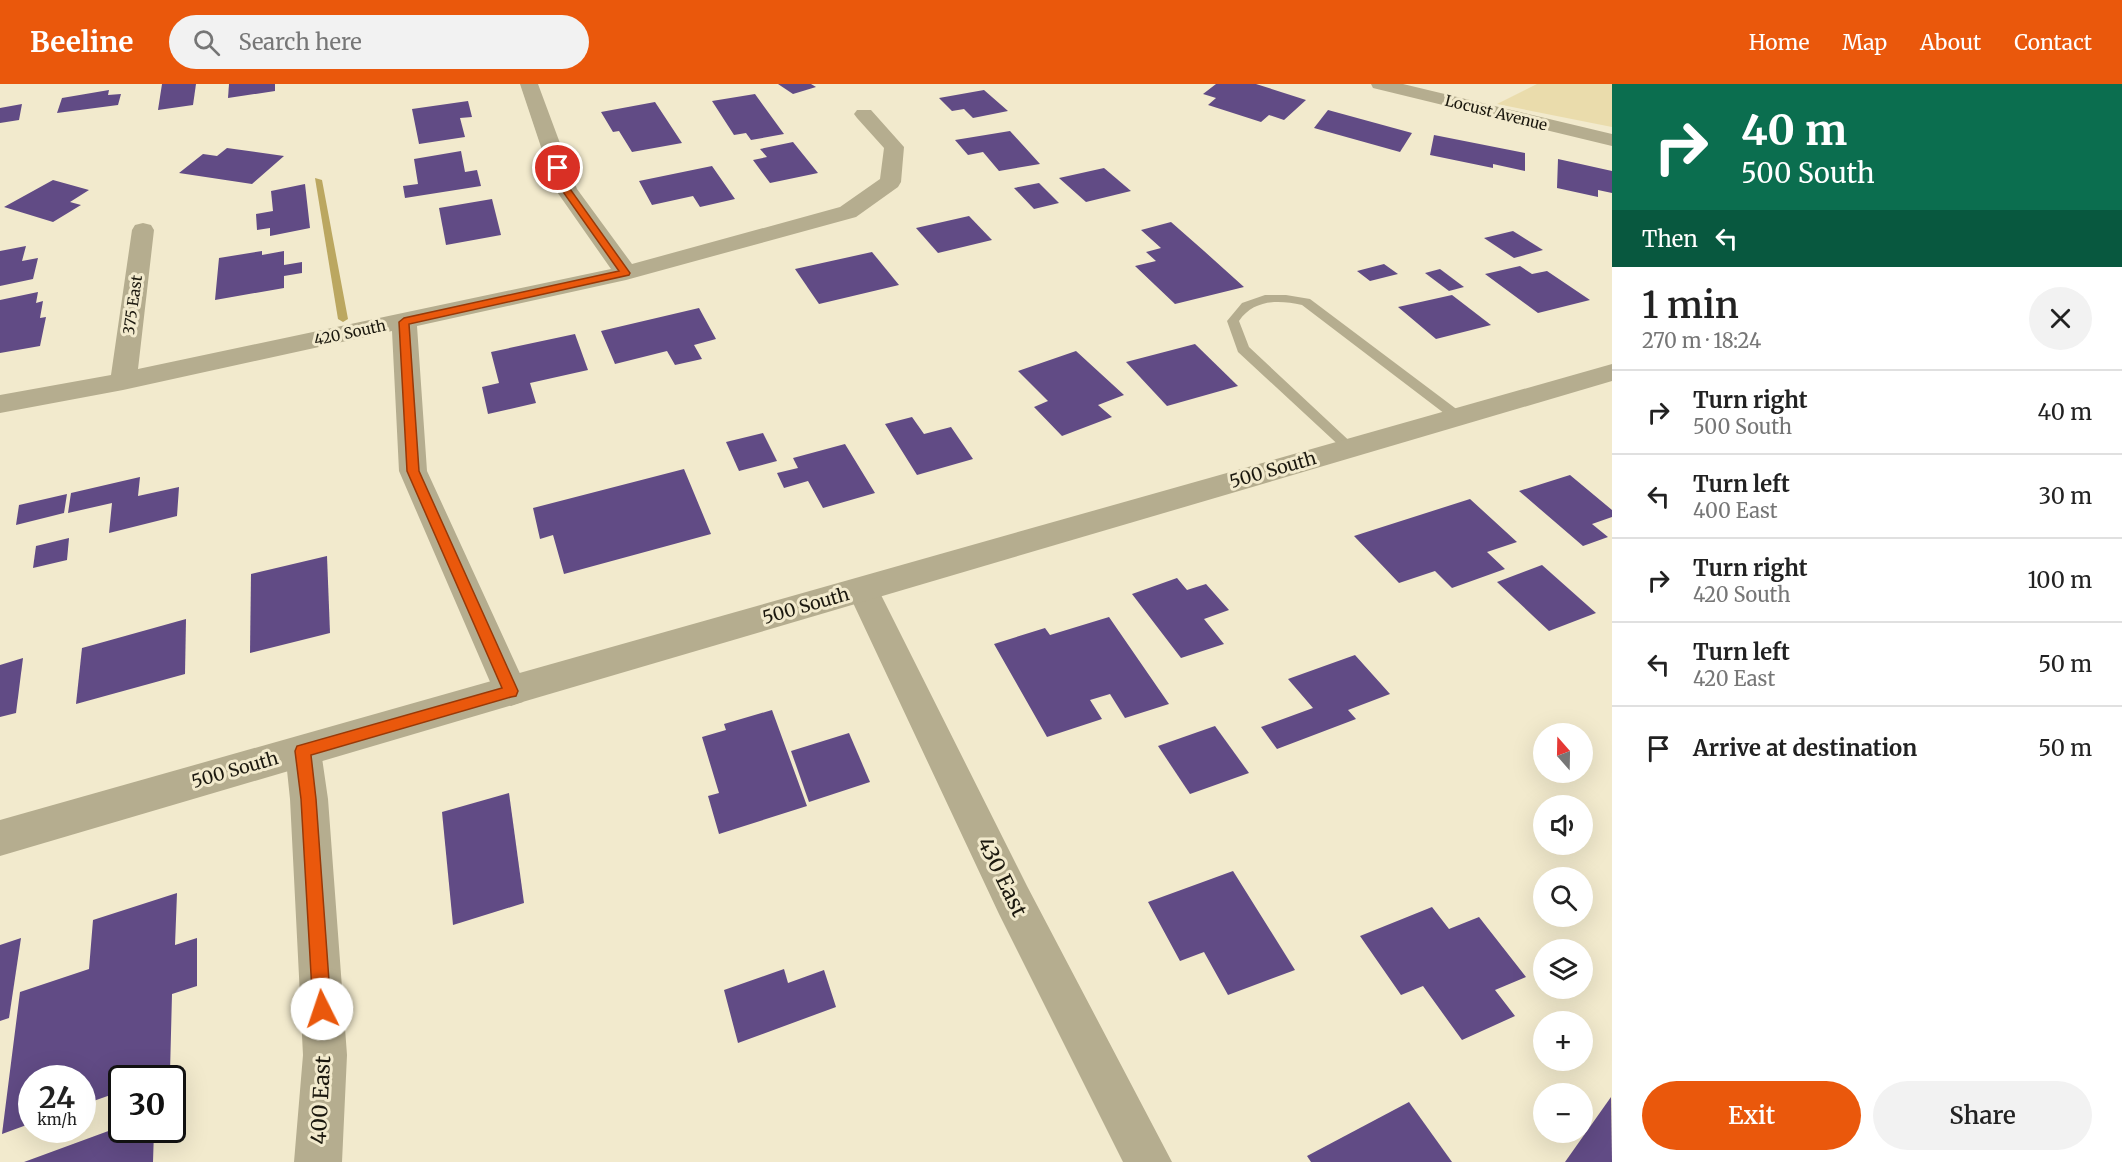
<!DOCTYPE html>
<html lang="en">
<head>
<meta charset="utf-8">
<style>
	:root { --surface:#fff; --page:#f2f2f2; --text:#222; --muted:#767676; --line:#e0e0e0; --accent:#ea580c }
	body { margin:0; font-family:Merriweather,serif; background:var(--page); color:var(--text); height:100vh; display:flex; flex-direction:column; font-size:22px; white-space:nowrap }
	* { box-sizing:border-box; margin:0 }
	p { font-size:20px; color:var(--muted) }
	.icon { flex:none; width:33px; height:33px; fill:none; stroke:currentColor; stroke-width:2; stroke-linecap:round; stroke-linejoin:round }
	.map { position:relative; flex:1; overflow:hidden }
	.panel { display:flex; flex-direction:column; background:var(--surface); width:510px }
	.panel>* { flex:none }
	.top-card { background:#0b6e4f; color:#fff; overflow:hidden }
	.needle { width:39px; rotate:340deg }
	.fabs { position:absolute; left:1533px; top:639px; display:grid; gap:12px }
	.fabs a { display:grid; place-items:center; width:60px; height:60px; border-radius:50%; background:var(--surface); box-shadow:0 6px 24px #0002; font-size:30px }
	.speed { position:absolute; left:18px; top:981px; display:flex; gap:12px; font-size:30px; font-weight:700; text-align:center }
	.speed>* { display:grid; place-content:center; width:78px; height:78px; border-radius:50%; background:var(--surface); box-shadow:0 6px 24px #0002; line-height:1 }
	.speed small { font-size:15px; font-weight:400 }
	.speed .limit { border:3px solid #111; border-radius:9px; background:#fff; color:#111 }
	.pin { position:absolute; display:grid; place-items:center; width:51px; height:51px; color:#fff; margin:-26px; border:3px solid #fff; border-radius:50%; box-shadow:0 2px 6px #0007 }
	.me { position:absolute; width:66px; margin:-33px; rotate:356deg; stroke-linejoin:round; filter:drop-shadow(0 0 4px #0008) }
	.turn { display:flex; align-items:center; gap:21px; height:126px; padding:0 30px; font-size:27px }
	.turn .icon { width:78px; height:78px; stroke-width:2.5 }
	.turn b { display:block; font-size:42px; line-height:51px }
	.then { display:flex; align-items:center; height:57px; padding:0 30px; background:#0003; gap:12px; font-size:22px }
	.round { display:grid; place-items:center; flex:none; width:63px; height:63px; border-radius:32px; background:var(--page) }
	.overview { display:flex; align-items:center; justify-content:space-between; height:102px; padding:0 30px }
	h1 { font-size:36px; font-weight:600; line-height:45px }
	.action { display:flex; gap:12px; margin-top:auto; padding:12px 30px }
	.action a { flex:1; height:69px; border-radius:36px; background:var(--accent); color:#fff; font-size:24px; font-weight:600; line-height:69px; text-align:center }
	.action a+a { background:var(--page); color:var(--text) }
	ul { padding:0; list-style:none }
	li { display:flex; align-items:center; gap:18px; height:84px; padding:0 30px; border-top:2px solid var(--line) }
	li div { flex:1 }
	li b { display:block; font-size:22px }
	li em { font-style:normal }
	header { display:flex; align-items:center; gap:36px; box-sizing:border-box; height:84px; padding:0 30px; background:var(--accent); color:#fff }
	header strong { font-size:28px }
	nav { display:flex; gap:33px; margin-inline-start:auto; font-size:21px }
	.search { width:420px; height:54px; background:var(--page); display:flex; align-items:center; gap:15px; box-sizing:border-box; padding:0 21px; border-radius:33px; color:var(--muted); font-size:22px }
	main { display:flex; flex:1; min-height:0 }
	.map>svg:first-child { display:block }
</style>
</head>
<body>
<header>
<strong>Beeline</strong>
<div class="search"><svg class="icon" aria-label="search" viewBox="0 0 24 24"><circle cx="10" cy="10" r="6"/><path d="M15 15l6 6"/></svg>Search here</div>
<nav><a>Home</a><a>Map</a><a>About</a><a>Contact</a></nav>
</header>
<main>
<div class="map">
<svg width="1612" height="1078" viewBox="0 0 1612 1078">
	<rect width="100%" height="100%" fill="#f2eacd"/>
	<polygon fill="#eadcac" points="1537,0 1612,0 1612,43 1497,20"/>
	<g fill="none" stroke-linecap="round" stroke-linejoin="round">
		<polygon fill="#bba760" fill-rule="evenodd" points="315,94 322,96 348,235 343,238 338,235"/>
	</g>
	<g fill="#614b85">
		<polygon points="162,0 196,0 193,21 158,26"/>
		<polygon points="229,0 275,0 275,7 228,14"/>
		<polygon points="778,0 811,0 816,3 793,10"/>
		<polygon points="1216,0 1256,0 1306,16 1284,36 1269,31 1261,38 1208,21 1216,14 1203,10"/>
		<polygon points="109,6 108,11 121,10 118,21 57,29 62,14"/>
		<polygon points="984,6 1008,27 973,34 964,25 952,27 939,14"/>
		<polygon points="755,10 784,50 751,56 746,49 734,51 712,17"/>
		<polygon points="468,17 472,33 460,34 465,53 419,60 412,25"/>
		<polygon points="655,18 682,59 632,68 619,47 613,48 601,28"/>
		<polygon points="22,20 19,36 0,39 0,24"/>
		<polygon points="1328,26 1412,49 1400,68 1314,44"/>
		<polygon points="1010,47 1040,80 999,87 983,68 968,71 955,56"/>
		<polygon points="1434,51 1525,69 1525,87 1493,80 1493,84 1430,71"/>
		<polygon points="793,58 818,89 770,99 753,76 767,73 760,65"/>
		<polygon points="227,64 284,72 252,100 179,89 203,70 217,72"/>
		<polygon points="461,67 465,88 477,86 481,102 405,114 403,102 418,100 414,75"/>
		<polygon points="1558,75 1612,87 1612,109 1598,106 1598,113 1557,104"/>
		<polygon points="712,82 735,115 700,123 693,112 652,121 639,97"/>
		<polygon points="1104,84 1131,107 1086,118 1059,94"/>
		<polygon points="53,96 89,106 70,118 81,121 53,138 4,123"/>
		<polygon points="1039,99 1059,119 1034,125 1014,104"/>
		<polygon points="305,100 310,144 270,152 270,144 257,146 256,130 273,127 271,107"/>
		<polygon points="492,115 501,151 446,161 439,124"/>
		<polygon points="969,132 992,156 938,169 916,144"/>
		<polygon points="1171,138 1204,167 1244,203 1175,220 1135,182 1156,177 1146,168 1161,164 1141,146"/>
		<polygon points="1513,147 1543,166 1514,174 1484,154"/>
		<polygon points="26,162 22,177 38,174 33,195 0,202 0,167"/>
		<polygon points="262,167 262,171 284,167 284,181 302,178 302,189 284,192 284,204 215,216 219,174"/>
		<polygon points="872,168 899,201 819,220 795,185"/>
		<polygon points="1384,180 1398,190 1370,197 1357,187"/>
		<polygon points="1520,182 1532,190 1547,187 1590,216 1538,229 1485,190"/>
		<polygon points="1440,185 1464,203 1449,207 1425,189"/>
		<polygon points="38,208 36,219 43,217 40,234 46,233 40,262 0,269 0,216"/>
		<polygon points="1452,211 1491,241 1436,255 1398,223"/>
		<polygon points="699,224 716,255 694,261 702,275 675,281 667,267 615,280 601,247"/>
		<polygon points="575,250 588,286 530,299 536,319 488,330 482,303 499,299 491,268"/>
		<polygon points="1195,260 1238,302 1167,322 1126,278"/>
		<polygon points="1076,267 1124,311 1098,321 1112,333 1062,352 1034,323 1048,317 1018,287"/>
		<polygon points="912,333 924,350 951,343 973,375 917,391 885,340"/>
		<polygon points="763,349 777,377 739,387 726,358"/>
		<polygon points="845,360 875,409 823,424 808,397 784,404 777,389 798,384 793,374"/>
		<polygon points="684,385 711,450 564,490 553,451 540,455 533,424"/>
		<polygon points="1570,391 1612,426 1612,433 1592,440 1608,453 1583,462 1519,407"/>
		<polygon points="140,393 138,412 179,403 177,432 109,449 112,419 68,429 71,409"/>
		<polygon points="67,410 64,429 16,441 19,421"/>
		<polygon points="1470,415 1517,458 1487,468 1505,485 1452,504 1435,487 1399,499 1354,452"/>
		<polygon points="69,454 67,476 33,484 36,462"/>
		<polygon points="327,472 330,549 250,569 251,490"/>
		<polygon points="1542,481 1596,529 1549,547 1497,498"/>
		<polygon points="1177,494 1187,506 1206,500 1229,526 1204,535 1224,560 1181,574 1132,510"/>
		<polygon points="1109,533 1169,620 1125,634 1110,610 1090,616 1102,635 1047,653 994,560 1045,544 1050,551"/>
		<polygon points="186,535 185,590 76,620 82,564"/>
		<polygon points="1355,571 1390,610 1348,626 1356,635 1277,665 1261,643 1313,624 1288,595"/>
		<polygon points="23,574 16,629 0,633 0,581"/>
		<polygon points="772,626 807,722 719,750 708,712 719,709 702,653 726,646 724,640"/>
		<polygon points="1215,642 1249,689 1190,710 1158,662"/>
		<polygon points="849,649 870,698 809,718 791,667"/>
		<polygon points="509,709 524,819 453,841 442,728"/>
		<polygon points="1233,787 1295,886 1228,911 1204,868 1180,877 1148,818"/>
		<polygon points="177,809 175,861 197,854 197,902 172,910 170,989 156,994 122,994 122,1007 82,1021 82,994 32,994 32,1039 2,1050 20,908 89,885 93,836"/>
		<polygon points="1432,823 1449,845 1479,833 1526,893 1495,906 1515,932 1462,956 1423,902 1401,911 1360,852"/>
		<polygon points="21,854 9,934 0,937 0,861"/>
		<polygon points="784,885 788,899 824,886 836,923 738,959 724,906"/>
		<polygon points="1611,1013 1612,1078 1565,1078"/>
		<polygon points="1409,1018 1452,1078 1311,1078 1307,1072"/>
		<polygon points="122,1042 122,1046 154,1046 153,1078 24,1078"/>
	</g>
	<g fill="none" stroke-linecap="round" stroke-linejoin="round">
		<path fill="#b5ad8f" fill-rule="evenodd" d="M 1265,211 L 1286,211 L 1310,215 L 1463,330 L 1465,333 L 1463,336 L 1453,336 L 1302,221 C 1279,216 1254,215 1239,237 L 1249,263 L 1357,364 L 1355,367 L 1345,367 L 1238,268 L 1227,237 L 1242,219 Z"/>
		<g fill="#b5ad8f" fill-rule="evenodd">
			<polygon points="520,0 538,0 577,105 632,180 840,123 880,95 884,64 857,34 854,30 857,26 871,26 904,63 901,98 898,103 856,133 626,196 417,242 427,387 528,607 523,618 511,622 499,618 494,607 399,387 392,247 123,306 0,329 0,311 111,291 132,146 135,141 143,139 151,141 154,146 138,285 611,185 555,105"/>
			<polygon points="863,493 874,497 1027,802 1172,1078 1123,1078 999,830 847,506 852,497"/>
			<polygon points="303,651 316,656 321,667 328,715 347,971 342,1078 294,1078 303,971 290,715 285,667 290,656"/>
		</g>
		<g fill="#b5ad8f" fill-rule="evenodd">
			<polygon points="1371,0 1403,0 1612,50 1612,62 1373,4"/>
			<polygon points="1612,280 1612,297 0,772 0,736"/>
		</g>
	</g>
	<polygon fill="#ea580c" stroke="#983908" stroke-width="1.5" points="558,81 563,84 570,105 630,189 629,191 409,240 419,387 518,607 516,612 511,613 311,671 316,715 331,925 328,931 322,934 316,931 313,925 301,715 295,667 297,662 502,604 407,387 399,238 404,234 619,187 561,105 554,84"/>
	<g text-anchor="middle" stroke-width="6" stroke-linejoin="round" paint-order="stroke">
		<g font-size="15" fill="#1b180e" stroke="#f2eacd">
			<text transform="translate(1496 29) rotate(14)" y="5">Locust Avenue</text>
			<text transform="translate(133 221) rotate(-82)" y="5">375 East</text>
			<text transform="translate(350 249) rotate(-12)" y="5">420 South</text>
		</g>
		<g font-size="18" fill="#1b180e" stroke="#f2eacd">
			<text transform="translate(1273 386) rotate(-16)" y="6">500 South</text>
			<text transform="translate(806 522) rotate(-16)" y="6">500 South</text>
			<text transform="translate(235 686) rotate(-16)" y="6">500 South</text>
		</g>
		<g font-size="21" fill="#1b180e" stroke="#f2eacd">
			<text transform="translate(1002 793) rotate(64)" y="7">430 East</text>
			<text transform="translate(321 1016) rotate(-87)" y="7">400 East</text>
		</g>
	</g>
</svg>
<div class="fabs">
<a><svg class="needle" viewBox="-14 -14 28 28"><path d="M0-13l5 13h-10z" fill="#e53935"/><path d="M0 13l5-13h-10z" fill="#767676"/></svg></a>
<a><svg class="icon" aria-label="sound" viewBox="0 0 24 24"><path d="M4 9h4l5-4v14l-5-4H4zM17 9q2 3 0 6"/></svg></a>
<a><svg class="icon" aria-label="search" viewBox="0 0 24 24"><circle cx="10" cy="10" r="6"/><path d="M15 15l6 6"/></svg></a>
<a><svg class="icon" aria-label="layers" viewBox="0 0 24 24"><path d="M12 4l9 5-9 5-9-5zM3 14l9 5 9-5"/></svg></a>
<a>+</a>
<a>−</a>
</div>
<div class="speed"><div>24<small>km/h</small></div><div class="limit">30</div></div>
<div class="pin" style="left:558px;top:84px;background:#d93025"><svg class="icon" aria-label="arrive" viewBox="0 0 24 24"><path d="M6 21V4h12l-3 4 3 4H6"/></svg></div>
<svg class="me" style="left:322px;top:925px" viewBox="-20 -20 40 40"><circle r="19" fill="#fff"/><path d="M0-13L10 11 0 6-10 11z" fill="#ea580c"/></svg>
</div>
<section class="panel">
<div class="top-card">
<div class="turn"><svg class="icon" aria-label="right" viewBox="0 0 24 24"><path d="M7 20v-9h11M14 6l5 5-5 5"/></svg><div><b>40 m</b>500 South</div></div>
<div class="then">Then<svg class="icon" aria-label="left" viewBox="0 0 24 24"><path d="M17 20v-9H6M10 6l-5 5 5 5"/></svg></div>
</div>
<div class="overview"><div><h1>1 min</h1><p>270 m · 18:24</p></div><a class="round"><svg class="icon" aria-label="close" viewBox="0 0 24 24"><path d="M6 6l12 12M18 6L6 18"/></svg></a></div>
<ul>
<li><svg class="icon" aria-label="right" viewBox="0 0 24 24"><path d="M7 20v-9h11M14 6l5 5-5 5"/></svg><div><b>Turn right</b><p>500 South</p></div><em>40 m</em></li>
<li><svg class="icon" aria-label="left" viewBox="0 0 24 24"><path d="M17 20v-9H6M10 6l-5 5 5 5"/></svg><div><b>Turn left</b><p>400 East</p></div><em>30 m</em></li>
<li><svg class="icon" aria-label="right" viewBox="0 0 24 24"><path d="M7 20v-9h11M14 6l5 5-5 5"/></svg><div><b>Turn right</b><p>420 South</p></div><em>100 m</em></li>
<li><svg class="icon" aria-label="left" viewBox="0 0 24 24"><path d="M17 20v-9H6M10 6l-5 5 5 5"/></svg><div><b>Turn left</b><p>420 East</p></div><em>50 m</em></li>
<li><svg class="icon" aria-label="arrive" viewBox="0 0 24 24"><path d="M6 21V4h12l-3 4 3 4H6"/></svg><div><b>Arrive at destination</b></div><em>50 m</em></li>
</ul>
<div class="action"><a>Exit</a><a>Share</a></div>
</section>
</main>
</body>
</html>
